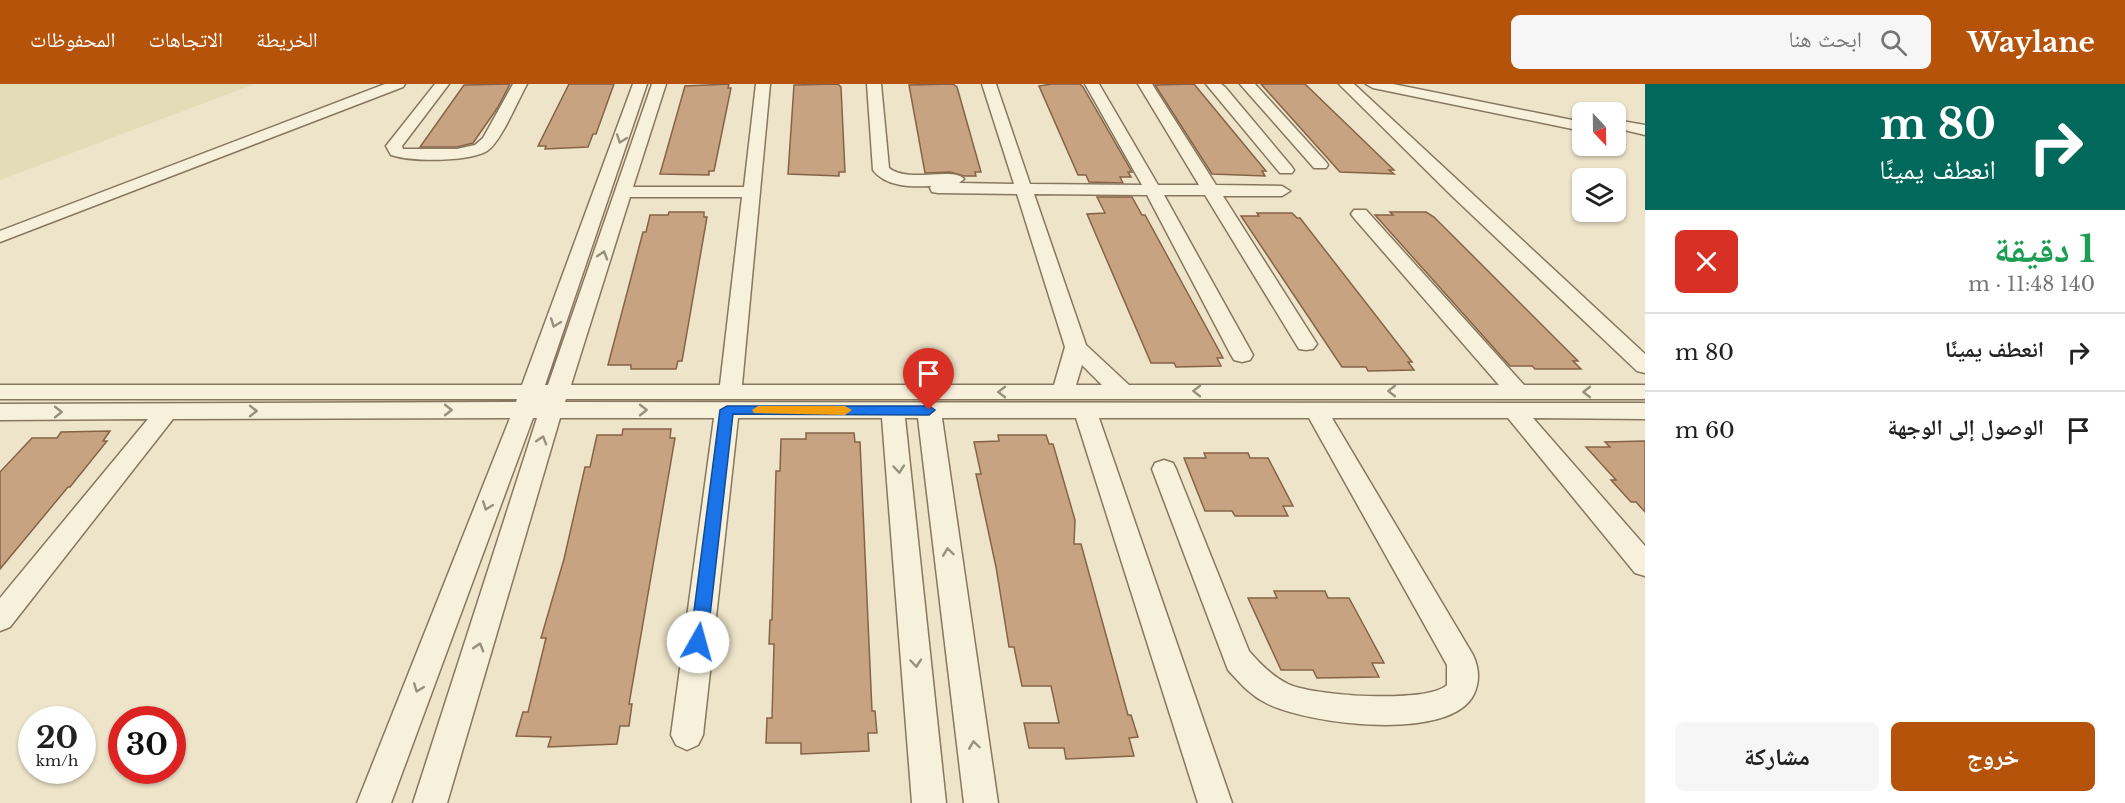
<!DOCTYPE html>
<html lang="ar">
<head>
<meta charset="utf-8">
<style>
	:root { --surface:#fff; --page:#f6f6f6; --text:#222; --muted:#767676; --line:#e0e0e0; --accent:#b45309 }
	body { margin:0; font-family:"Libre Baskerville","Noto Naskh Arabic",serif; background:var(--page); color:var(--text); direction:rtl; height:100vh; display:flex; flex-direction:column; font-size:22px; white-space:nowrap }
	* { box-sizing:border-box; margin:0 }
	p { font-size:20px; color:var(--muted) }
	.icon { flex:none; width:33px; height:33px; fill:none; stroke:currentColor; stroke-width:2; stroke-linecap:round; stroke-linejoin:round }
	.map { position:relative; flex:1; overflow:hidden; direction:ltr }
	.details { display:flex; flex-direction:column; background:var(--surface); width:480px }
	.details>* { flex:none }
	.banner { background:#00695c; color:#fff; overflow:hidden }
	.needle { width:39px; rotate:158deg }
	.controls { position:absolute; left:1572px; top:18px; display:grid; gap:12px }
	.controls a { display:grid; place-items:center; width:54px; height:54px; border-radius:9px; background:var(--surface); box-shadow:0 2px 4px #0004; font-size:30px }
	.speed { position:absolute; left:18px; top:622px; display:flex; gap:12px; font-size:30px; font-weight:700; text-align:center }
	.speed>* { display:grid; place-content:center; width:78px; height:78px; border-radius:50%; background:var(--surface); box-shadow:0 2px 4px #0004; line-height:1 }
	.speed small { font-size:15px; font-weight:400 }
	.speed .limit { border:9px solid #d22; background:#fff; color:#111 }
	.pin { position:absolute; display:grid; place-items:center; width:51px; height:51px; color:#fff; margin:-62px -26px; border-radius:50% 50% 50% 0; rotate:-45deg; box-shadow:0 0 6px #0007 }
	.pin .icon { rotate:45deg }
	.me { position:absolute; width:66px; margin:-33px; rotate:7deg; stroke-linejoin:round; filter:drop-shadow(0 0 4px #0008) }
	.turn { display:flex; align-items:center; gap:21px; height:126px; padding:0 30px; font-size:27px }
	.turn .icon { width:78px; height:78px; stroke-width:2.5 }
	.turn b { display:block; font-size:42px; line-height:51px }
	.round { display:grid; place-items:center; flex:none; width:63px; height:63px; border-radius:9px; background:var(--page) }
	.head { display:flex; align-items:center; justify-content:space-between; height:102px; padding:0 30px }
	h1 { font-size:36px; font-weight:800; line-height:45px; color:#1e9e55 }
	.cta { display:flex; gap:12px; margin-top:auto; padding:12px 30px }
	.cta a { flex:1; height:69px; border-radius:9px; background:var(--accent); color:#fff; font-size:24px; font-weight:800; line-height:69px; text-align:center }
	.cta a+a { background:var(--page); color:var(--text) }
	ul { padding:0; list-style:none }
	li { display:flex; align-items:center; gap:18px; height:78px; padding:0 30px; border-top:2px solid var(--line) }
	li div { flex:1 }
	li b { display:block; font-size:22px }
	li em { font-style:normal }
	header { display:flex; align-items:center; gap:36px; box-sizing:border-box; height:84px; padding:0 30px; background:var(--accent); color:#fff }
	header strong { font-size:28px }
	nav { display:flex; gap:33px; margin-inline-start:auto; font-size:21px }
	.search { width:420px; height:54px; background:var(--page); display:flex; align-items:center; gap:15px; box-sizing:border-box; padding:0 21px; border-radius:9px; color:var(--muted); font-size:22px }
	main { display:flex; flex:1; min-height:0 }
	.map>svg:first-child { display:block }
</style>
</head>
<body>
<header>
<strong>Waylane</strong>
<div class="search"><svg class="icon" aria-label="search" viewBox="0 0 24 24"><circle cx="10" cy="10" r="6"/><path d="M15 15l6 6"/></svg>ابحث هنا</div>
<nav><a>الخريطة</a><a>الاتجاهات</a><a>المحفوظات</a></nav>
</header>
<main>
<section class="details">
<div class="banner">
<div class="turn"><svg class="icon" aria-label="right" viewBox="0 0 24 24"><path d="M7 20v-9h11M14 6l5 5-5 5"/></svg><div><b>80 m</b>انعطف يمينًا</div></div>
</div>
<div class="head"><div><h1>1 دقيقة</h1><p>140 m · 11:48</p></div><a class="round" style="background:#d93025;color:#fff"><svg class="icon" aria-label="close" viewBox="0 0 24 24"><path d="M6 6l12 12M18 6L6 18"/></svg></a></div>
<ul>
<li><svg class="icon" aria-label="right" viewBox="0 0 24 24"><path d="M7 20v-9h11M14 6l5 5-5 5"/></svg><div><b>انعطف يمينًا</b></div><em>80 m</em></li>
<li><svg class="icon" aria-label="arrive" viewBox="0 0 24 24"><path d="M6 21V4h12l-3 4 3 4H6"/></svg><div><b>الوصول إلى الوجهة</b></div><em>60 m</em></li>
</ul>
<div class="cta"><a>خروج</a><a>مشاركة</a></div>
</section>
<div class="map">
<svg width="1645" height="719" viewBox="0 0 1645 719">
	<rect width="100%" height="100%" fill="#ede4c9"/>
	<polygon fill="#e2ddb7" points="0,0 255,0 0,96"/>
	<g fill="#c8a381" stroke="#866346" stroke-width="1.5">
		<polygon points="510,0 498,23 473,59 457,63 420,63 464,1"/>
		<polygon points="569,0 614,0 596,50 593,50 588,63 545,65 546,62 538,62"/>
		<polygon points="729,0 728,4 731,4 714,87 709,87 709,91 660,90 685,2"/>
		<polygon points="838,0 841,3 845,88 839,88 839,92 788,90 794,1"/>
		<polygon points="953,0 957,3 981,88 975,88 976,92 964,92 950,88 925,89 909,1"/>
		<polygon points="1052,0 1080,0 1083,3 1132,88 1128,88 1131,93 1120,93 1123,99 1089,98 1086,91 1078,91 1039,2"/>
		<polygon points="1194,0 1266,87 1262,87 1265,92 1212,90 1155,1"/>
		<polygon points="1261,0 1305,0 1394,86 1389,86 1394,90 1340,88"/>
		<polygon points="1097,113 1132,113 1142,131 1145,131 1223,274 1217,274 1221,282 1176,283 1174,279 1151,279 1087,130 1105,129"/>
		<polygon points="669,128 704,128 704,133 707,133 682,277 678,277 676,285 631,285 631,281 608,281 643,148 646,148 650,131 668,131"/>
		<polygon points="1390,128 1426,128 1434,133 1578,277 1573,277 1581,285 1535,285 1532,282 1510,282 1375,131 1393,131"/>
		<polygon points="1257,129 1292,129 1297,134 1300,134 1412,278 1408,278 1414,286 1368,287 1366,283 1342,283 1241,132 1259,132"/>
		<polygon points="623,345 671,345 670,354 675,354 629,620 632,620 629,642 620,642 617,660 548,663 551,653 516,652 523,628 528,628 546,554 541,554 564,475 585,383 590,383 597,351 622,351"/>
		<polygon points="110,347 103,357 107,357 70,403 68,403 0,485 0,388 32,354 57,354 61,348"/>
		<polygon points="806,349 854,349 855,358 860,358 872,627 875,627 877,649 868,649 869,667 801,670 801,659 766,659 767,634 772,634 774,560 769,560 770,536 772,536 776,387 780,387 781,355 806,355"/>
		<polygon points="998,351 1046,351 1049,360 1053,360 1075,436 1074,460 1081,460 1128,631 1131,631 1138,653 1129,654 1134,672 1066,675 1064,664 1029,664 1024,639 1059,639 1051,602 1022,602 1014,563 1009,563 996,483 976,390 981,390 974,358 999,357"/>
		<polygon points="1645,357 1645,428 1636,418 1631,418 1611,396 1616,396 1586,363 1610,363 1605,358"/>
		<polygon points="1204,369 1248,369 1250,374 1268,374 1293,422 1283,422 1288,432 1235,432 1232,427 1205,427 1184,374 1206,374"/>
		<polygon points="1274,507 1325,507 1328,514 1349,514 1384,579 1372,579 1379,593 1317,594 1313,586 1281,586 1248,514 1277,514"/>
	</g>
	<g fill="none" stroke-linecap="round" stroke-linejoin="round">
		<g stroke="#88775f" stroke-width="3">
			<g id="minor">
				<polygon points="385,0 405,0 403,3 0,158 0,147"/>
				<path d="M 435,0 L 449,0 L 402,62 L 403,65 L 457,65 L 475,61 L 483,54 L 513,0 L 527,0 C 518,16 501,58 487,67 C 468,78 412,78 391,71 L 386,62 Z"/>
				<path d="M 633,0 L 647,0 L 545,301 L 548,301 L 652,0 L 666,0 L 633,103 L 744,103 L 756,0 L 770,0 L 742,301 L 1054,301 L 1065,263 L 1017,110 L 938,109 L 932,108 L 930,104 L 931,102 C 911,103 886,103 873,86 L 867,0 L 881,0 L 889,84 C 909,100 953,82 964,95 L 959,99 L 1014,100 L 982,0 L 996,0 L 1030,100 L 1142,101 L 1085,0 L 1099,0 L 1158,101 L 1199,101 L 1138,0 L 1152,0 L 1216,101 L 1282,102 L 1290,107 L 1282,112 L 1223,112 L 1317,260 L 1313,265 L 1306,266 L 1299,265 L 1205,111 L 1164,111 L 1253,271 L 1250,276 L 1242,278 L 1234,276 L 1231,271 L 1147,111 L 1034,110 L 1086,261 L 1129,301 L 1499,301 L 1354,134 L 1351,130 L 1354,126 L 1366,126 L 1524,301 L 1645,301 L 1645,315 L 566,315 L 565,318 L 1645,319 L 1645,335 L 1533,334 L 1645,462 L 1645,492 L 1635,489 L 1508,334 L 1332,334 L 1473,571 C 1479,584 1480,597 1474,610 C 1451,659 1306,640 1266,619 C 1250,611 1240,599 1228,586 L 1152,385 L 1155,379 L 1164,376 L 1173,379 L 1176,385 L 1249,567 C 1260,580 1272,592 1288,600 C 1313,612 1427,620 1447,601 L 1447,581 L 1309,334 L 1099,334 L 1232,719 L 1198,719 L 1076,334 L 942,334 L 998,719 L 964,719 L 918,334 L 905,334 L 946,719 L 912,719 L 882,334 L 738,334 L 703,651 L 698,661 L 687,666 L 676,661 L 671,651 L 714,334 L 560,334 L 447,719 L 413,719 L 537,334 L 533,334 L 391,719 L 357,719 L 510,334 L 173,335 L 10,543 L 0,547 L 0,514 L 148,335 L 0,336 L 0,320 L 516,318 L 517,315 L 0,315 L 0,301 L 522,301 ZM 630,113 L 742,113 L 720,301 L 571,301 ZM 1082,281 L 1102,301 L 1076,301 Z"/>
				<polygon points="1206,0 1221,0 1225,3 1292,83 1294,86 1292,89 1280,89"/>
				<polygon points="1240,0 1255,0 1326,78 1328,81 1326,84 1314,84"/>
				<polygon points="1339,0 1354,0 1645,270 1645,289 1637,287 1452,112"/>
				<polygon points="1366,0 1393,0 1582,38 1582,47 1373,4"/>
				<polygon points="1616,36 1645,41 1645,51 1616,44"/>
			</g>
		</g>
		<use href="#minor" fill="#f7f1dc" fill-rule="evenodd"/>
	</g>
	<defs><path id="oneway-chevron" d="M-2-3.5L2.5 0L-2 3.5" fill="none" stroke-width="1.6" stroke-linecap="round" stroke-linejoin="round" transform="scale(1.5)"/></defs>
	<g stroke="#98907e">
		<use href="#oneway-chevron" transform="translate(621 55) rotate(110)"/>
		<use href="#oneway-chevron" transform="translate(603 171) rotate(-72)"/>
		<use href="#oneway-chevron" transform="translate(555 239) rotate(110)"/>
		<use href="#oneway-chevron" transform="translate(1197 307) rotate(180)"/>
		<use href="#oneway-chevron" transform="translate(1392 307) rotate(180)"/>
		<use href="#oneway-chevron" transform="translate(1002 308) rotate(180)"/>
		<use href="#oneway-chevron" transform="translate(1587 308) rotate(-180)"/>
		<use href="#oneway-chevron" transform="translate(448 326)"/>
		<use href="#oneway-chevron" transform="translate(643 326)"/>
		<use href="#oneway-chevron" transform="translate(253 327)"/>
		<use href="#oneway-chevron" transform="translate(58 328)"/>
		<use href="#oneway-chevron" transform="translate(542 356) rotate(-73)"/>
		<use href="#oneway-chevron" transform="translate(899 385) rotate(85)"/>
		<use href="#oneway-chevron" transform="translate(487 422) rotate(111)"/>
		<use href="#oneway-chevron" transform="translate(948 468) rotate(-98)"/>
		<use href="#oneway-chevron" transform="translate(479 563) rotate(-73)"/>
		<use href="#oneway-chevron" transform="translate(916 579) rotate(85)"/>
		<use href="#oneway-chevron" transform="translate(418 604) rotate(111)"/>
		<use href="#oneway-chevron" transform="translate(974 661) rotate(-98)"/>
	</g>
	<polygon fill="#1a73e8" stroke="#114b97" stroke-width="1.5" points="727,322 929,322 935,326 929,331 733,330 707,558 704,563 698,565 692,563 690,558 720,326"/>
	<polygon fill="#f59e0b" points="758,322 845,322 852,326 845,331 754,329 752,326"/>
</svg>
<div class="controls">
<a><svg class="needle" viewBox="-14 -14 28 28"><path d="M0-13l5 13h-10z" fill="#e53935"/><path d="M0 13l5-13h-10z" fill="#767676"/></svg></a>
<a><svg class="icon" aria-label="layers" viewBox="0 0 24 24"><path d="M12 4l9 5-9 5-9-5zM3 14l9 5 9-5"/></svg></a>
</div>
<div class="speed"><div>20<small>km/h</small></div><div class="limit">30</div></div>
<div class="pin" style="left:929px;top:326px;background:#d93025"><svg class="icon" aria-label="arrive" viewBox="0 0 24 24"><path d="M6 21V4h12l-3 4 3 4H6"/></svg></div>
<svg class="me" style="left:698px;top:558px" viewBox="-20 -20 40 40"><circle r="19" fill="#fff"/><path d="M0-13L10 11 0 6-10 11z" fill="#1a73e8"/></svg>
</div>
</main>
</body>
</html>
